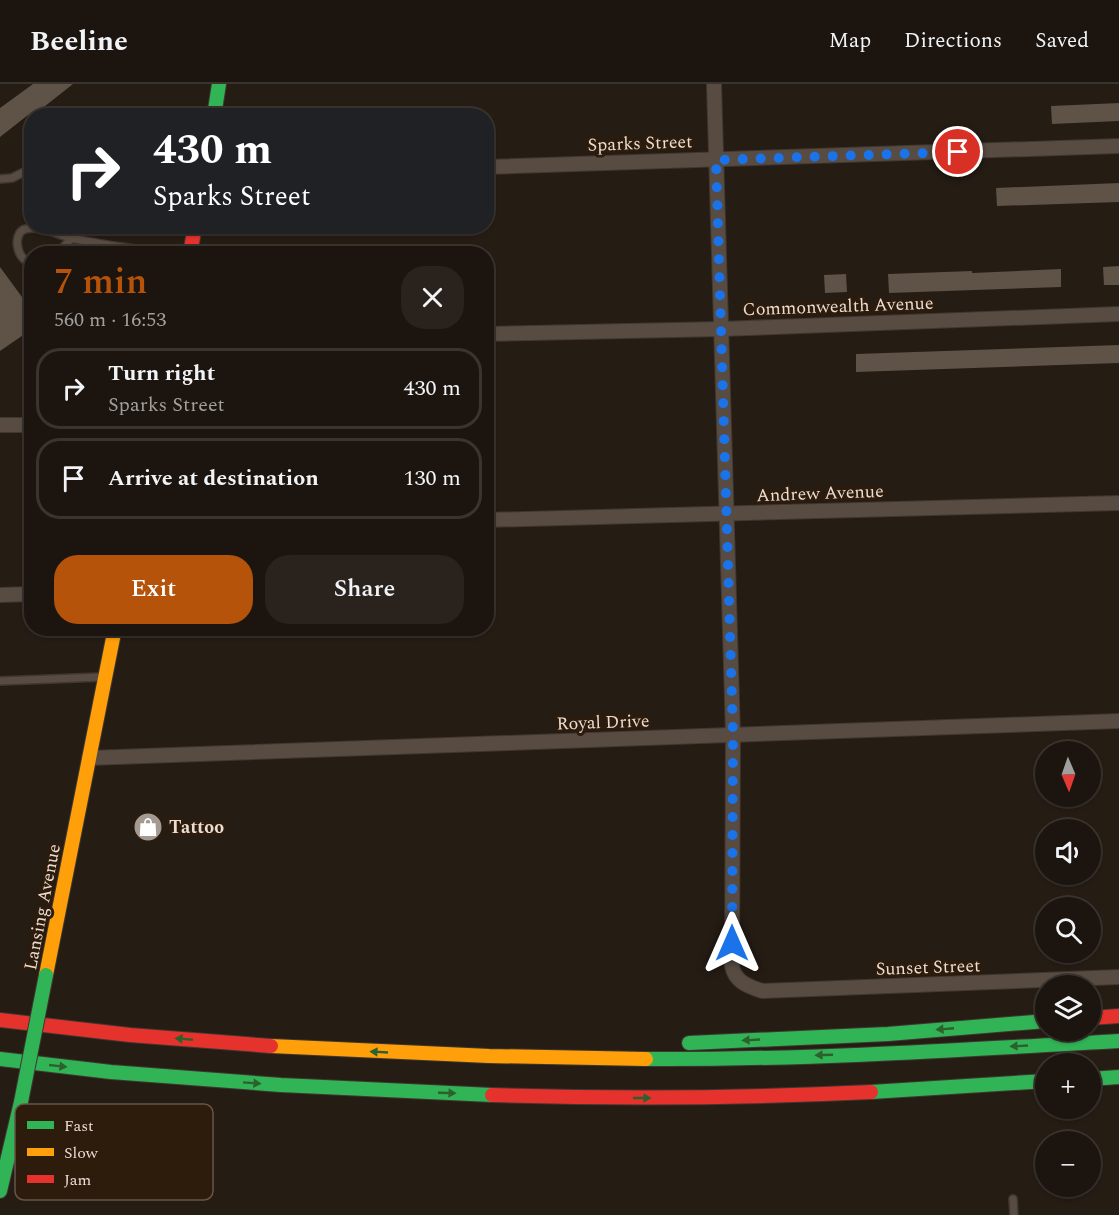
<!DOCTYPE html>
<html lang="en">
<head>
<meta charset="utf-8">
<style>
	:root { --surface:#1c150f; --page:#29221d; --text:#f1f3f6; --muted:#a09f9e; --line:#3a342f; --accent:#b45309 }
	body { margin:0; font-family:Spectral,serif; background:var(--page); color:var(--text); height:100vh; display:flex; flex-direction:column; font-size:22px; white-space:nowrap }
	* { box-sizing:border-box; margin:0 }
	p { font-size:20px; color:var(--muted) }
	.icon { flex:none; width:33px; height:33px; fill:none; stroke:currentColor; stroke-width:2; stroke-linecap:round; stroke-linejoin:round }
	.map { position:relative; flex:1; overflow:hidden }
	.panel { position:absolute; left:24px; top:162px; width:470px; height:390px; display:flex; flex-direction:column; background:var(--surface); border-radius:24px; box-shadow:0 2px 4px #0004,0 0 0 2px var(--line) }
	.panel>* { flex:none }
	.guide { position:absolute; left:24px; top:24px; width:470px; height:126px; border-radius:24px; box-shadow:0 2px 4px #0004,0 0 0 2px var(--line); background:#202124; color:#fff; overflow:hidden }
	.needle { width:39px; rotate:178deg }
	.buttons { position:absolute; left:1035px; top:657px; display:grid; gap:12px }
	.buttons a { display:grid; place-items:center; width:66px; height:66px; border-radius:50%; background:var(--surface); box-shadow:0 2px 4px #0004,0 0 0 2px var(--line); font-size:30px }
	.pin { position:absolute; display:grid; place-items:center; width:51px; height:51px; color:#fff; margin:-26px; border:3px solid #fff; border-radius:50%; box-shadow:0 2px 6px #0007 }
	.me { position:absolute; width:66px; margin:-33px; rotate:0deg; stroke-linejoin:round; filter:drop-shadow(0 0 4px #0008) }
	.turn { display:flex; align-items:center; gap:21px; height:126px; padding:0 30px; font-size:27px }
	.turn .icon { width:78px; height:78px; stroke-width:2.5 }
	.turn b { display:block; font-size:42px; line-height:51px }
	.round { display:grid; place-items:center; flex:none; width:63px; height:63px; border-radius:24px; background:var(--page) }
	.overview { display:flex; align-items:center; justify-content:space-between; height:102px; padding:0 30px }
	h1 { font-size:36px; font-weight:600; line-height:45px; color:var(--accent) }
	.button { display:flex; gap:12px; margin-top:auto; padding:12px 30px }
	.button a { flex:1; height:69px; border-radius:24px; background:var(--accent); color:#fff; font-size:24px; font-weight:600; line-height:69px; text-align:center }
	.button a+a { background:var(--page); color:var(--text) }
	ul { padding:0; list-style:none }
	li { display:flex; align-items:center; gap:18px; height:81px; margin:0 12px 9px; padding:0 18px; border:3px solid var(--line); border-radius:24px }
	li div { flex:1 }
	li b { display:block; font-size:22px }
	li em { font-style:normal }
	header { display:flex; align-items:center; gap:36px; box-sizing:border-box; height:84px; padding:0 30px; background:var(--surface); border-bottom:2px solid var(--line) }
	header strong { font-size:28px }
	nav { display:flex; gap:33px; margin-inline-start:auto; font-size:21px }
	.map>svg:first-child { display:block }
</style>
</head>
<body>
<header>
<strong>Beeline</strong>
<nav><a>Map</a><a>Directions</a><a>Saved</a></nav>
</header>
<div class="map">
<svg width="1119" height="1131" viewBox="0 0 1119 1131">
	<rect width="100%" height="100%" fill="#251c14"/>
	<g fill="#5f5247">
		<polygon points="33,0 73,0 30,34 28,31 0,53 0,24"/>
		<polygon points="1119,19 1119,37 1052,40 1051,22"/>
		<polygon points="1119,99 1119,118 997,122 996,104"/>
		<polygon points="1119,182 1119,201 1104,201 1103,183"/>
		<polygon points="0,183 22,213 32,206 32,245 0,267"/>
		<polygon points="1061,185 1061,203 889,209 888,190 972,187 972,189"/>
		<polygon points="846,190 847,208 825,209 824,191"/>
		<polygon points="1119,261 1119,279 856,288 856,270"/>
	</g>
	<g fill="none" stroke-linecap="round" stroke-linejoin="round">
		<g stroke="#3f3731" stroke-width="10">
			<g id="lane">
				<polyline points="0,95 12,94 32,84"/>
				<polyline points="57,170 72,154"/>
				<path d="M 32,181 C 25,177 19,172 18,164 C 16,157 18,146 26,145 C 40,141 58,151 71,154 C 101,161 133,164 163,170"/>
				<polyline points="0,597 102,593"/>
				<polyline points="1013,1115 1014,1131"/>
			</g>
		</g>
		<g stroke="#3f3731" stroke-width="16">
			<g id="street">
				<path d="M 714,0 L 733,651 L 732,882 C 735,898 748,902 762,907 L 1119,893"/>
				<polyline points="486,83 1119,62"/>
				<polyline points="486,250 721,245 1119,230"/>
				<polyline points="0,341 32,341"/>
				<polyline points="486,436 1119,419"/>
				<polyline points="0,511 32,510"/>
				<polyline points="89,674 1119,637"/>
			</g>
		</g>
		<g stroke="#3f3731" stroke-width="16">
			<g id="fast">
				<polyline points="214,32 219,0"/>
				<polyline points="689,959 888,950 1046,937"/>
				<polyline points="0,975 111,988 281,1001 492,1011"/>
				<path d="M 646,975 C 804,976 961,966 1119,957"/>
				<polyline points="1090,995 1119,993"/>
				<polyline points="871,1008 1046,997"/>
				<polyline points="0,1107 21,1018"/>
			</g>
		</g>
		<g stroke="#3f3731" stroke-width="16">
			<g id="slow">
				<polyline points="46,891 115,544"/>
				<polyline points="271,962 489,972 646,975"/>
			</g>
		</g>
		<g stroke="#3f3731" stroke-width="16">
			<g id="jam">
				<polyline points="190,170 195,142"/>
				<polyline points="1090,934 1119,932"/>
				<polyline points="0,936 130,951 271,962"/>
				<path d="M 492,1011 C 618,1015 745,1014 871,1008"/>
			</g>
		</g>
		<use href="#lane" stroke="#584c42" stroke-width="7"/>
		<use href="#street" stroke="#584c42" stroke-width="14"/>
		<use href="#fast" stroke="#30b455" stroke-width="14"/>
		<use href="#slow" stroke="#ff9f0a" stroke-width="14"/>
		<use href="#jam" stroke="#e5322d" stroke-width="14"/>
		<g stroke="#3f3731" stroke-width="16" stroke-linecap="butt">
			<polyline id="fast-bridge" points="21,1018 46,891"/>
		</g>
		<use href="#fast-bridge" stroke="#30b455" stroke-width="14"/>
	</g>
	<defs><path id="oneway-solid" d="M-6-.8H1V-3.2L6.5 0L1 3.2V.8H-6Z" transform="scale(1.5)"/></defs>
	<g fill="#2e602d">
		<use href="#oneway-solid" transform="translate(945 945) rotate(175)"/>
		<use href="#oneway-solid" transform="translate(184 955) rotate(-175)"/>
		<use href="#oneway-solid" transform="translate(751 956) rotate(177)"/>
		<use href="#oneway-solid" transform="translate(1019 962) rotate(177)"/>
		<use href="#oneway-solid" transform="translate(379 968) rotate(-177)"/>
		<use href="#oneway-solid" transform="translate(824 971) rotate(178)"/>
		<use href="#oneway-solid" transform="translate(58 982) rotate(6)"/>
		<use href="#oneway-solid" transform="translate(252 999) rotate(4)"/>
		<use href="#oneway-solid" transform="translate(447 1009) rotate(2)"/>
		<use href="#oneway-solid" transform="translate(642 1014)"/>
	</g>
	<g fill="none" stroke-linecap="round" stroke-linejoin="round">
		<polyline stroke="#1a73e8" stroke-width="10" stroke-dasharray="0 18" points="732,859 733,651 716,76 958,68"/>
	</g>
	<defs>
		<g id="shop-disc" transform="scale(1.5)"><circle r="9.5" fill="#a59a91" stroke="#2d1b0c"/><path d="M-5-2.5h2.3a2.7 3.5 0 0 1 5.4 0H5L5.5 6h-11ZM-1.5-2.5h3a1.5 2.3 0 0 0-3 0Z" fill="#fff"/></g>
	</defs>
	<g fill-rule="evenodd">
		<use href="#shop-disc" x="148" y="743"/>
	</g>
	<g text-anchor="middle" stroke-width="6" stroke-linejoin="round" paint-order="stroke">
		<g font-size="18" fill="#eaded4" stroke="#2d1b0c">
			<text transform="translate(640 59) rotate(-2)" y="6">Sparks Street</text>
			<text transform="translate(838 222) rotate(-2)" y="6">Commonwealth Avenue</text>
			<text transform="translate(820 409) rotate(-2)" y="6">Andrew Avenue</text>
			<text transform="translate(603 638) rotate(-2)" y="6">Royal Drive</text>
			<text transform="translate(42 823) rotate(-79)" y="6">Lansing Avenue</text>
			<text transform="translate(928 883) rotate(-2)" y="6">Sunset Street</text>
		</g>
		<g font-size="18" font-weight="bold" fill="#eaded4" stroke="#2d1b0c" text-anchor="start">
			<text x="169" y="749">Tattoo</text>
		</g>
	</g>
	<rect x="15" y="1020" width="198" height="96" rx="9" fill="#2d1b0c" stroke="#665648" stroke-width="1.5"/>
	<rect x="27" y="1037" width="27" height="8" fill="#30b455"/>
	<rect x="27" y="1064" width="27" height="8" fill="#ff9f0a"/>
	<rect x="27" y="1091" width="27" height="8" fill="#e5322d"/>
	<g font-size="16" fill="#eaded4">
		<text x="64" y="1047">Fast</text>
		<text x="64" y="1074">Slow</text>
		<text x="64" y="1101">Jam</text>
	</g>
</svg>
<div class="buttons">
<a><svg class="needle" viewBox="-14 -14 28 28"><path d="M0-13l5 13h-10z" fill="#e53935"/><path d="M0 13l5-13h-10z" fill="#a09f9e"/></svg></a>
<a><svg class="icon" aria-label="sound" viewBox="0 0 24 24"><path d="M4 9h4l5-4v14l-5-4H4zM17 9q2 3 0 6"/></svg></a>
<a><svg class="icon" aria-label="search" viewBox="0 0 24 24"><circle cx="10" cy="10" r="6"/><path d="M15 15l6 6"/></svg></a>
<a><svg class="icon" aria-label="layers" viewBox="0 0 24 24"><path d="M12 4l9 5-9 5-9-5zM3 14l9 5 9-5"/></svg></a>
<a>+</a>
<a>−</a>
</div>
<div class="pin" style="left:958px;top:68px;background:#d93025"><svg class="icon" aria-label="arrive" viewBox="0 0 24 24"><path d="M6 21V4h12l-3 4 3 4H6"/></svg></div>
<svg class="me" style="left:732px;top:859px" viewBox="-20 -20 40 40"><path d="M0-17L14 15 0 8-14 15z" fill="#1a73e8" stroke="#fff" stroke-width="4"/></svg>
<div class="guide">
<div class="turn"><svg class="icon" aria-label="right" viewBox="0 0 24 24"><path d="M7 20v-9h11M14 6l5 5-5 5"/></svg><div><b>430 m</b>Sparks Street</div></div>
</div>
<section class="panel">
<div class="overview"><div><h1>7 min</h1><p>560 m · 16:53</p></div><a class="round"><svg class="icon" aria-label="close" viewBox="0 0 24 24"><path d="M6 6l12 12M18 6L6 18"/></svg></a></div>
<ul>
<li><svg class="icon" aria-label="right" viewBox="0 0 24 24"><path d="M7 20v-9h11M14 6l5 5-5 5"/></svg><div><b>Turn right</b><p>Sparks Street</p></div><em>430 m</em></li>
<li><svg class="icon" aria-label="arrive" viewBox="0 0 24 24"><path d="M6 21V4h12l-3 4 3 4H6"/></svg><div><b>Arrive at destination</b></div><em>130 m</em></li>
</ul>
<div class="button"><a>Exit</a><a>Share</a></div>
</section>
</div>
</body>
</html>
